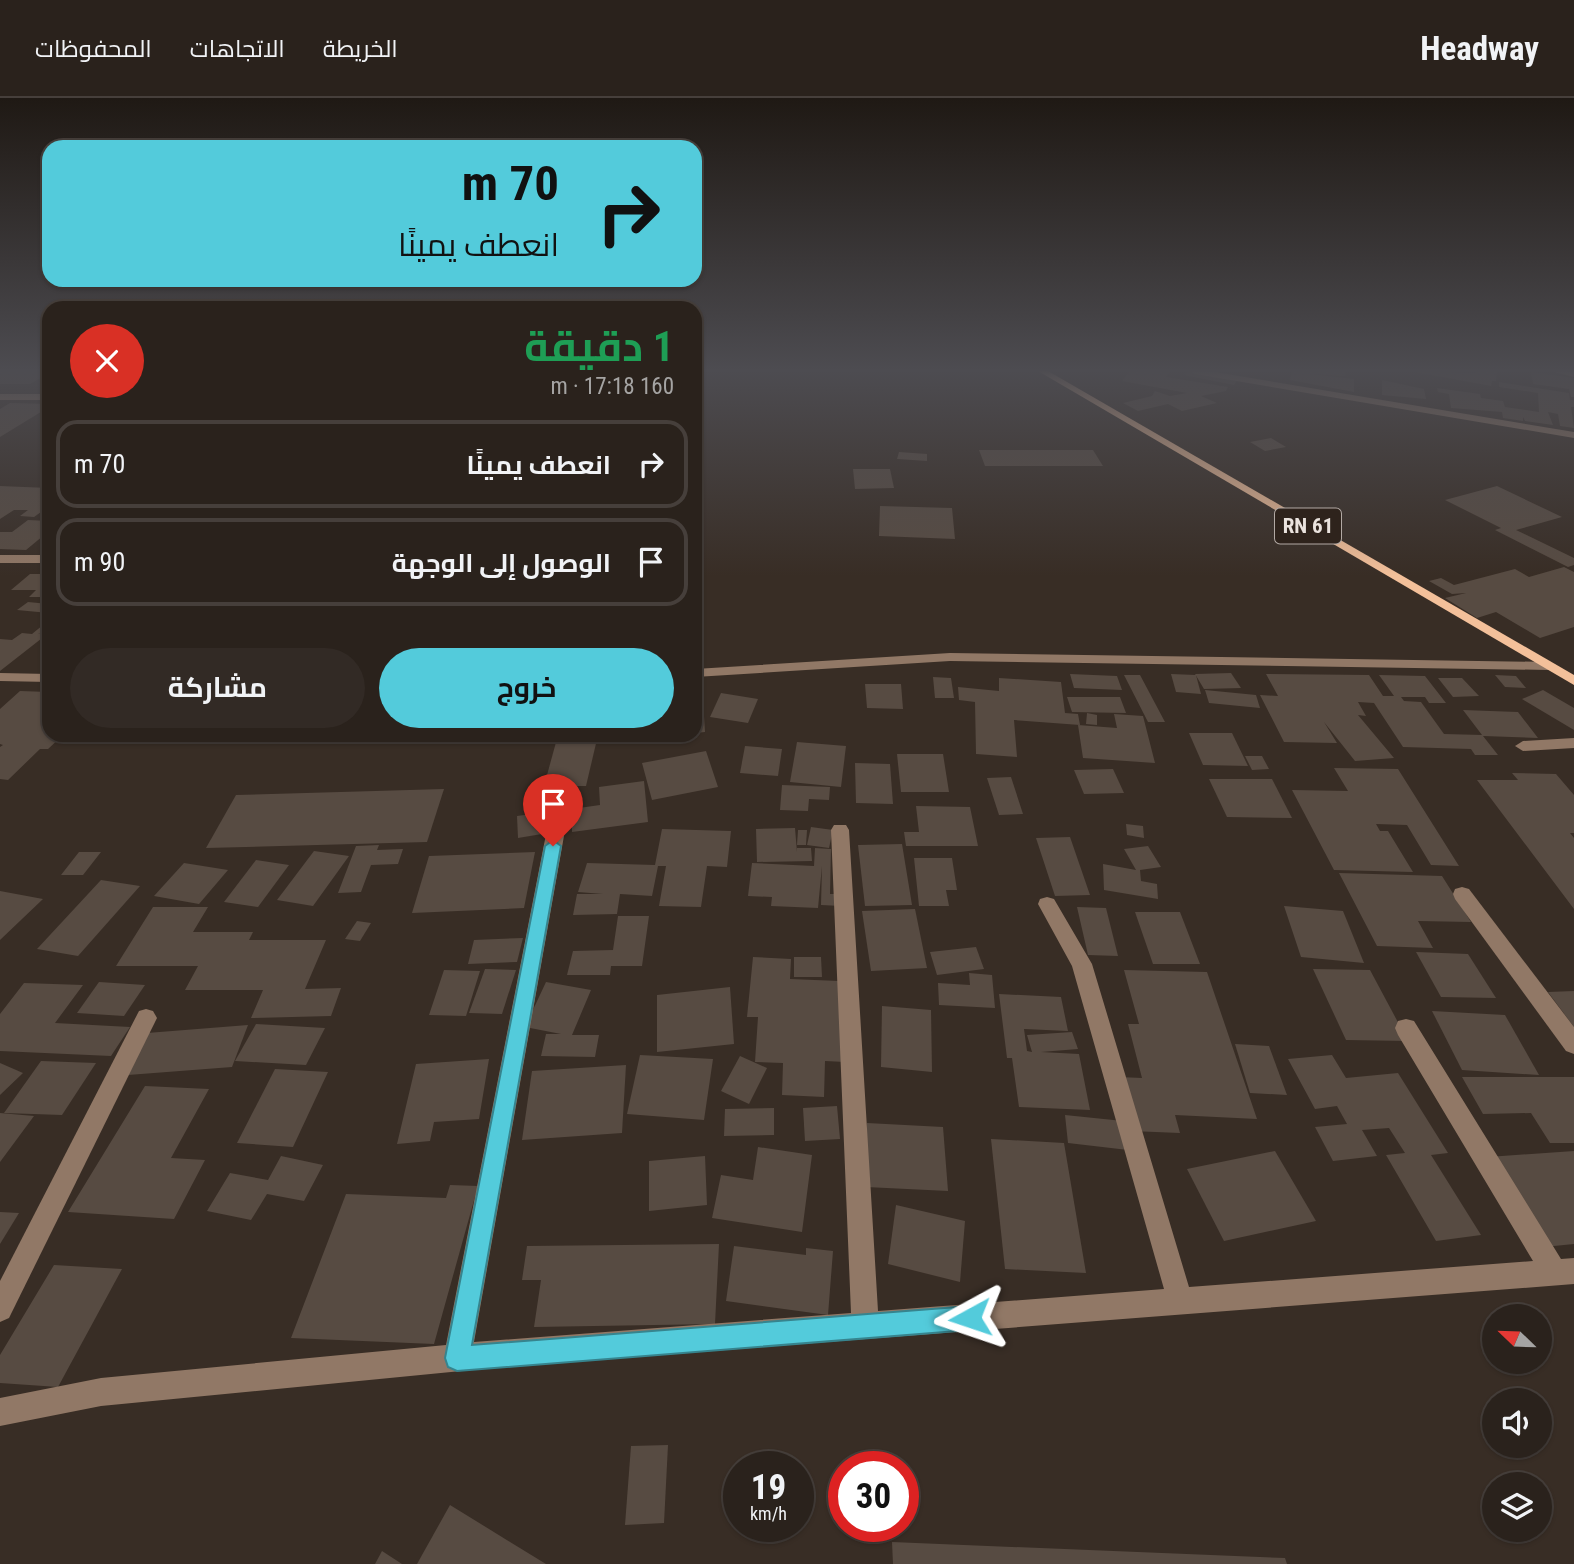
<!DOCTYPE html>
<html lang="ar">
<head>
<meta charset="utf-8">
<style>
	:root { --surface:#2a221c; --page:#322a25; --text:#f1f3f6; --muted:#a5a4a3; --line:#463f3b; --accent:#53cbdb }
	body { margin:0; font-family:"Roboto Condensed",Cairo,sans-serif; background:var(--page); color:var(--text); direction:rtl; height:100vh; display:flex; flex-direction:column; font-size:26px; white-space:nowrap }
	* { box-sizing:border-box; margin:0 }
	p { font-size:23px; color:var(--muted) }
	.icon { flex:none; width:38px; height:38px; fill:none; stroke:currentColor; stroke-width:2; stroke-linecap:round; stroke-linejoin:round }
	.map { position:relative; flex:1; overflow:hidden; direction:ltr }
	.sheet { position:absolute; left:42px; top:203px; width:660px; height:441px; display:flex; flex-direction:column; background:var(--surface); border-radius:21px; box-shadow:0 2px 5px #0004,0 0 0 2px var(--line); direction:rtl }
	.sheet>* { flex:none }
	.top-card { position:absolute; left:42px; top:42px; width:660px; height:147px; border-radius:21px; box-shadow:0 2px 5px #0004,0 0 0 2px var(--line); direction:rtl; background:#53cbdb; color:#111; overflow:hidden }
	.needle { width:46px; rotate:293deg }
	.buttons { position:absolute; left:1482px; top:1206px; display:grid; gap:14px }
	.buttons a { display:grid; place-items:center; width:70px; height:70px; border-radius:50%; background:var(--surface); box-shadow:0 2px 5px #0004,0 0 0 2px var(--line); font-size:35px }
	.speed { position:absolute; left:723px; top:1353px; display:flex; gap:14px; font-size:35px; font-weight:700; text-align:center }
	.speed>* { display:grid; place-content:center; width:91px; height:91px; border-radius:50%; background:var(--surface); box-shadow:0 2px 5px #0004,0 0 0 2px var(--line); line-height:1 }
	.speed small { font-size:18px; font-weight:400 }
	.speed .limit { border:10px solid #d22; background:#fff; color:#111 }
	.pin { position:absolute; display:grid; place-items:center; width:60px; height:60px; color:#fff; margin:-72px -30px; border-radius:50% 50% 50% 0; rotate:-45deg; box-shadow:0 0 7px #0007 }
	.pin .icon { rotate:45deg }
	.me { position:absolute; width:77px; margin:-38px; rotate:265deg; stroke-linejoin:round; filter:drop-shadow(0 0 5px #0008) }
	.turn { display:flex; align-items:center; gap:24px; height:147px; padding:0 28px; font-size:32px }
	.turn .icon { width:91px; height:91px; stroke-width:2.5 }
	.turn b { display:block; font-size:49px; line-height:60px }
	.round { display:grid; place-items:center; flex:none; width:74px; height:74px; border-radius:37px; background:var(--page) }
	.head { display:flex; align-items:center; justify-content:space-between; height:119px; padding:0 28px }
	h1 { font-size:42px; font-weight:700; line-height:52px; color:#1e9e55 }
	.action { display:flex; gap:14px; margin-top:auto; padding:14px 28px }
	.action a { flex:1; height:80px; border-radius:42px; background:var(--accent); color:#111; font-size:28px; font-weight:700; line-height:80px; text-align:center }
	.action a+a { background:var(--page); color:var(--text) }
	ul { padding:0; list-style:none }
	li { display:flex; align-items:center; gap:21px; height:88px; margin:0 14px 10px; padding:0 14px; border:4px solid var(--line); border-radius:21px }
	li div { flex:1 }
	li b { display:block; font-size:26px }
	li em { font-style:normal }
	header { display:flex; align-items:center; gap:42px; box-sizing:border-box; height:98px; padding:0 35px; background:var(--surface); border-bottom:2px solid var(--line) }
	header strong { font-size:33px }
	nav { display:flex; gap:38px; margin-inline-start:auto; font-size:24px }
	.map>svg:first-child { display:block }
</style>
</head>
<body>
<header>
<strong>Headway</strong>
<nav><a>الخريطة</a><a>الاتجاهات</a><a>المحفوظات</a></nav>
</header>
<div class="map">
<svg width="1574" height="1466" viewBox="0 0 1574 1466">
	<rect width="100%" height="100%" fill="#382d25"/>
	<g fill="#574b42">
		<polygon points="0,273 49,273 49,275 30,286 0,286"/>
		<polygon points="1130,273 1170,273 1166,279 1228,289 1226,293 1201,298 1217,305 1182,313 1168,306 1138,313 1123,305 1152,298 1155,293 1170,298 1187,295 1122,283"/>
		<polygon points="1188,273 1191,273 1238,281 1234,287 1184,277"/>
		<polygon points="1292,273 1346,274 1345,278 1310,276 1354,281 1354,294 1290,282"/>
		<polygon points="1410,273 1476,275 1476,273 1497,273 1496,283 1492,283 1491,288"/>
		<polygon points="1531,274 1574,280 1574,299 1571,299 1569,291 1533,286"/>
		<polygon points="1382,282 1424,291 1426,301 1382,297"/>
		<polygon points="1499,284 1569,295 1570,302 1574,302 1574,309 1571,309 1574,330 1560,328 1558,316 1548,314 1553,327 1525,323 1523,319 1523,323 1503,320 1502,314 1451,310 1449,296 1438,294 1437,290 1480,296 1481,300 1503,303 1505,309 1539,314 1538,295 1499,289"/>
		<polygon points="10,305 49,306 49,309 0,339 0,311"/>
		<polygon points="1271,340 1286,349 1265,353 1250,344"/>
		<polygon points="979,352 1093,352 1103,368 985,368"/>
		<polygon points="899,354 927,356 927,363 897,361"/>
		<polygon points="853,371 890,371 894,390 855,391"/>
		<polygon points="0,388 49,390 49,414 41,414 34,419 20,418 28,412 14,412 0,421"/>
		<polygon points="1497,388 1562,419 1516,432 1574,460 1574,467 1568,469 1495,432 1501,430 1445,402"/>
		<polygon points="880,408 952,410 955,441 879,438"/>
		<polygon points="28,422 49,423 49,433 26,452 0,451 0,434 12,434"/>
		<polygon points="1564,469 1574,474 1574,529 1540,540 1496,514 1477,520 1445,500 1466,495 1452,496 1429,483 1441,480 1454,487 1515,471 1529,479"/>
		<polygon points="30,476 49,476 49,499 29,499 36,492 11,492"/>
		<polygon points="28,504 49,506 49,515 17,512"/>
		<polygon points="49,522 49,536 38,535 46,537 0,573 0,541 12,542 22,535 32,536"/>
		<polygon points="1231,575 1241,590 1204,591 1195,576"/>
		<polygon points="1070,576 1117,578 1122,592 1074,590"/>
		<polygon points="1171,576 1196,577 1201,596 1176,594"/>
		<polygon points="1266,576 1369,577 1383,598 1394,598 1379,577 1425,578 1446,605 1429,605 1425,599 1401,599 1404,603 1421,604 1444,636 1482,637 1463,612 1518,614 1538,640 1483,638 1498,657 1475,657 1471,651 1403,649 1374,605 1358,604 1366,618 1358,617 1394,660 1355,663 1324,624 1337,645 1284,644 1260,597 1278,598"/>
		<polygon points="1124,577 1140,577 1165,624 1148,624"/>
		<polygon points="1495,577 1516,578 1526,590 1505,589"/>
		<polygon points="933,579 951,580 954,600 935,600"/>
		<polygon points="999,580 1061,584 1065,615 1078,616 1080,627 1014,622 1017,659 976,656 975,604 959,602 958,589 999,593"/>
		<polygon points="1438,580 1462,580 1479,598 1453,599"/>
		<polygon points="865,586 901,586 903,611 867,610"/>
		<polygon points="1205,592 1256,597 1260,610 1209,605"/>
		<polygon points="1543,592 1574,610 1574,632 1522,601"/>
		<polygon points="20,593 49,594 49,637 63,637 48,651 40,651 8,682 0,681 0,649 3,647 0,646 0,611"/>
		<polygon points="721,595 758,601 748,625 710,619"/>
		<polygon points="1067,599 1120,599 1126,615 1072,614"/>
		<polygon points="703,603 705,634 695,635 695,604"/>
		<polygon points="1087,615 1097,617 1097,627 1086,626"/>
		<polygon points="1114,616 1143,618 1155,665 1083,660 1078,627 1117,630"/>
		<polygon points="1189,635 1232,635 1248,668 1203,667"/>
		<polygon points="558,637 598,637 586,688 544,688"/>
		<polygon points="797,644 846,648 841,689 790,684"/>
		<polygon points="745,648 782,651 778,678 740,675"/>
		<polygon points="706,653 718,689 652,702 642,665"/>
		<polygon points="897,656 943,656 949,694 901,694"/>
		<polygon points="1245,658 1262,658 1269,671 1252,672"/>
		<polygon points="855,665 890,666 893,706 856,705"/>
		<polygon points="1334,670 1398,671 1459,768 1431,767 1407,727 1376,726 1380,733 1388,733 1413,774 1334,772 1292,692 1348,693"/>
		<polygon points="1113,671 1124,695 1084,696 1074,672"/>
		<polygon points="1512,675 1556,676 1574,697 1574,735 1570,735 1574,740 1574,811 1477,682 1518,682"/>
		<polygon points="1011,679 1023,716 999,717 987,680"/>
		<polygon points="1209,681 1272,681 1292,720 1227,719"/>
		<polygon points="644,683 648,724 572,734 572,711 600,707 599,689"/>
		<polygon points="782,687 830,689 829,702 809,701 808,713 780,712"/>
		<polygon points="444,691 427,744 206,750 236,697"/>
		<polygon points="916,708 970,709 978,748 906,748 904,734 919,734"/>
		<polygon points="546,714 548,735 518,740 517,718"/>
		<polygon points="1126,726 1143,728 1144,740 1127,737"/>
		<polygon points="811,729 833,732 829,750 807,747"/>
		<polygon points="795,730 797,754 797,750 811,750 812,763 757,764 756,731"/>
		<polygon points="662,731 731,733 727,769 707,768 701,809 659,808 666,768 658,768 652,798 620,796 617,816 573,817 577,796 603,796 578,794 587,765 655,767"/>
		<polygon points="798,732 807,732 806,747 797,747"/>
		<polygon points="1070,739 1090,797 1055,798 1036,740"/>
		<polygon points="902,746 912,807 865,808 858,747"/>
		<polygon points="379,747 377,752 403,751 398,766 371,767 361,794 338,795 356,748"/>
		<polygon points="1148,748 1161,769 1140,772 1141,783 1157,786 1158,801 1104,792 1103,766 1136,772 1124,751"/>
		<polygon points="815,750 831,751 830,796 841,796 841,808 821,807 822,768 818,810 771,808 772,799 748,798 752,765 814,768"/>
		<polygon points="314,753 349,758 313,808 277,802"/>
		<polygon points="79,754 101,754 83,777 61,777"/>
		<polygon points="535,754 524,810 412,815 429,758"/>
		<polygon points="914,760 952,760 957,792 946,792 949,808 919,808"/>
		<polygon points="256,762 289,767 258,809 224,804"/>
		<polygon points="184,765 228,772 199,806 154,798"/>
		<polygon points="1339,775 1442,778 1471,824 1418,823 1433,850 1377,848"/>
		<polygon points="101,782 140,788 78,858 37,851"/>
		<polygon points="0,793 43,801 0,842"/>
		<polygon points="1284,808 1343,813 1364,865 1301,859"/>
		<polygon points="153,809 208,809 193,834 253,834 249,842 326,842 305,891 341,890 331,918 251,920 263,892 185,892 198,868 116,868"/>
		<polygon points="1077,809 1106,810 1118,858 1088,857"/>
		<polygon points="915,811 927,870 871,873 862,813"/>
		<polygon points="1135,814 1180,814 1200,866 1153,866"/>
		<polygon points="618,818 649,818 642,868 611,868 610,877 567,877 573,853 613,852"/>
		<polygon points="357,823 371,825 360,843 345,841"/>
		<polygon points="523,840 517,864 468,866 474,842"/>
		<polygon points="976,849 984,871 937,877 930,854"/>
		<polygon points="1416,854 1468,856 1496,900 1441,899"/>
		<polygon points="753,859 791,861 790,881 839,883 845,964 825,963 824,999 782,997 783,965 755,964 758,919 747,919"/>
		<polygon points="794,859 821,859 822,879 794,879"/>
		<polygon points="485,871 516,872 502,916 469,915"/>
		<polygon points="1313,871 1370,872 1408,943 1346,942"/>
		<polygon points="444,872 480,873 466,918 429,917"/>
		<polygon points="1124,872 1207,874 1257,1021 1175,1017 1180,1035 1131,1033 1119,979 1142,980 1128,926 1139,926"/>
		<polygon points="969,875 992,877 995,910 939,907 938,885 970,887"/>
		<polygon points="99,884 145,887 124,918 77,915"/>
		<polygon points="546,884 591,892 572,937 599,937 595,959 541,958 546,936 561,936 525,929"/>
		<polygon points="24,885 83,887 55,925 130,929 111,958 0,953 0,916"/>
		<polygon points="730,889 734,946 657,954 657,897"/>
		<polygon points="1574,893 1574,929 1548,894"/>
		<polygon points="999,896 1061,899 1068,933 1024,931 1027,953 1032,954 1027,937 1072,934 1078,951 1041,954 1079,956 1090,1012 1019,1009 1012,960 1007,960"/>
		<polygon points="882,908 931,912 932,974 881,969"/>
		<polygon points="1432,913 1505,917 1539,977 1462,972"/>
		<polygon points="256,926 325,930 306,967 235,963"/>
		<polygon points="248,927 232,969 128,977 147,935"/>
		<polygon points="1235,946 1269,948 1287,997 1250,995"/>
		<polygon points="640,957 713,961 704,1022 627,1016"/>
		<polygon points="1332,957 1346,980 1398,975 1448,1055 1431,1057 1481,1137 1436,1143 1386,1057 1405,1055 1389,1030 1362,1032 1377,1058 1333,1063 1315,1029 1347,1026 1337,1008 1315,1011 1288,961"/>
		<polygon points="740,958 767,970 749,1006 721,993"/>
		<polygon points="489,961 479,1021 434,1024 430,1043 397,1046 416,966"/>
		<polygon points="41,963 96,965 62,1017 4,1015"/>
		<polygon points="0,965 23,975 0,997"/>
		<polygon points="626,967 622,1035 522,1042 532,973"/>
		<polygon points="275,971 328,974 293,1049 237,1045"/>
		<polygon points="1462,979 1574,979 1574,1045 1550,1045 1531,1015 1483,1016"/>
		<polygon points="145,988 209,991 171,1060 205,1062 174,1121 68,1114"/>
		<polygon points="837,1008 840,1041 805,1043 803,1010"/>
		<polygon points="774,1010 774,1037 724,1038 725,1011"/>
		<polygon points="0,1015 34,1018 0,1064"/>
		<polygon points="1065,1017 1123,1023 1128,1052 1068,1045"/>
		<polygon points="867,1025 943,1029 948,1093 866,1089"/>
		<polygon points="991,1041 1064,1045 1086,1175 1005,1171"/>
		<polygon points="758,1049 812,1057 802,1134 712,1120 721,1077 753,1082"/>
		<polygon points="1275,1053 1316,1123 1224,1143 1187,1071"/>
		<polygon points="1574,1053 1574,1146 1544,1149 1488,1059"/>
		<polygon points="281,1058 323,1067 304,1103 267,1096 251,1122 207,1113 230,1075 268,1082"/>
		<polygon points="705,1058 707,1107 649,1113 649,1063"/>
		<polygon points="450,1087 478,1088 434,1246 291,1240 346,1096 446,1100"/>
		<polygon points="896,1107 965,1123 960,1184 888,1166"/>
		<polygon points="0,1114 19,1115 0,1146"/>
		<polygon points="719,1146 715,1226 534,1229 541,1182 522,1182 527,1148"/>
		<polygon points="734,1148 806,1157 806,1150 833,1153 828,1217 726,1203"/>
		<polygon points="54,1167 122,1171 58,1289 0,1285 0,1257"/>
		<polygon points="668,1347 664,1425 625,1427 631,1348"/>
		<polygon points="450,1407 546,1466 417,1466"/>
		<polygon points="892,1444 1285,1460 1287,1466 893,1466"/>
		<polygon points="382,1453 402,1466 375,1466"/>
	</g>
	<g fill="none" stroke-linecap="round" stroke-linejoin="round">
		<g fill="#917866" fill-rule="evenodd">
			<polygon points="1191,273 1209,273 1574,334 1574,340 1195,276"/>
			<polygon points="1550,273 1574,273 1574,279"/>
			<rect x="0" y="296" width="49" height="6"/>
			<rect x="0" y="457" width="49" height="8"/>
			<polygon points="950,555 1549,564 1556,568 1549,572 950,563 695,579 695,571"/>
			<polygon points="0,575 49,576 49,584 0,583"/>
			<polygon points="1574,640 1574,650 1523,653 1515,648 1523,643"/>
			<polygon points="558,715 567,721 474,1244 851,1215 831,732 834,727 846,727 849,732 878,1213 1164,1191 1072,868 1038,806 1040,801 1047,799 1054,801 1092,866 1189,1189 1533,1163 1398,937 1395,930 1398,923 1406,921 1414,923 1561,1161 1574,1160 1574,1186 492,1270 101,1308 0,1328 0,1300 101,1280 446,1247 549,721"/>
			<polygon points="1462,789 1469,791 1574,929 1574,956 1566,953 1455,801 1453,796 1455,791"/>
			<polygon points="146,911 153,913 157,920 9,1220 0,1224 0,1183 139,913"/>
		</g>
		<polygon fill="#f3c09a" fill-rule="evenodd" points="1038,273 1048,273 1574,577 1574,587"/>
	</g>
	<linearGradient id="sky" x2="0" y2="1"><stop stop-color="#1f1914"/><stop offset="0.57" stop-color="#4d4c51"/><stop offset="1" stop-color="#4d4c51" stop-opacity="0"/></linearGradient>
	<rect width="1574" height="478" fill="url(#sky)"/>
	<polygon fill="#53cbdb" stroke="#36848e" stroke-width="2" points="553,742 561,748 472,1247 970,1208 979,1211 982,1220 979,1228 970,1232 457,1273 448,1269 445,1260 545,748"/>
	<g text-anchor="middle" stroke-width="7" stroke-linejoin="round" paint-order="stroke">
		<rect fill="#2e231c" stroke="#b2a9a4" stroke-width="2" x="1275" y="410.5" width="66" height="35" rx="5"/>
		<g font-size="21" font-weight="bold" fill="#eae3de">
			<text x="1308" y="435">RN 61</text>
		</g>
	</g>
</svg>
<div class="buttons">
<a><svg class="needle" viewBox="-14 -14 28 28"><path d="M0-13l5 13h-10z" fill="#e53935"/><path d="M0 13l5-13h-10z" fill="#a5a4a3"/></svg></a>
<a><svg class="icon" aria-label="sound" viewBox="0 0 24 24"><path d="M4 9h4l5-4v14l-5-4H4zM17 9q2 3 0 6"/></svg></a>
<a><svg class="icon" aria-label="layers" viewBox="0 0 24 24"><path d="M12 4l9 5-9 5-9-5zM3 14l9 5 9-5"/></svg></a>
</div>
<div class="speed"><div>19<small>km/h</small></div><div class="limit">30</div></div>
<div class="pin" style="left:553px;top:748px;background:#d93025"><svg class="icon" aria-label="arrive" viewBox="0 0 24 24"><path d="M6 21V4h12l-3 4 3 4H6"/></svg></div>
<svg class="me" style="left:970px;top:1220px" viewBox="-20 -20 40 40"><path d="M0-17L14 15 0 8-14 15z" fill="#53cbdb" stroke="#fff" stroke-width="4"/></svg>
<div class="top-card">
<div class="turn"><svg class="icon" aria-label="right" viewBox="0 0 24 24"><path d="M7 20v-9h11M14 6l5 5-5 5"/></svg><div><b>70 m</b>انعطف يمينًا</div></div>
</div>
<section class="sheet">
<div class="head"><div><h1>1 دقيقة</h1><p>160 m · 17:18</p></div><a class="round" style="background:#d93025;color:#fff"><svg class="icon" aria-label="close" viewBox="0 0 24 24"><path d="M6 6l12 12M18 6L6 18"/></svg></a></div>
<ul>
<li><svg class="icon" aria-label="right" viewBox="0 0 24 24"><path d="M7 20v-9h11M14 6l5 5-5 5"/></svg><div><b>انعطف يمينًا</b></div><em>70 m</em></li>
<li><svg class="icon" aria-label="arrive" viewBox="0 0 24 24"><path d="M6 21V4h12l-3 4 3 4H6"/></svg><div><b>الوصول إلى الوجهة</b></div><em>90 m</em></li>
</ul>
<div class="action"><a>خروج</a><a>مشاركة</a></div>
</section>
</div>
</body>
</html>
